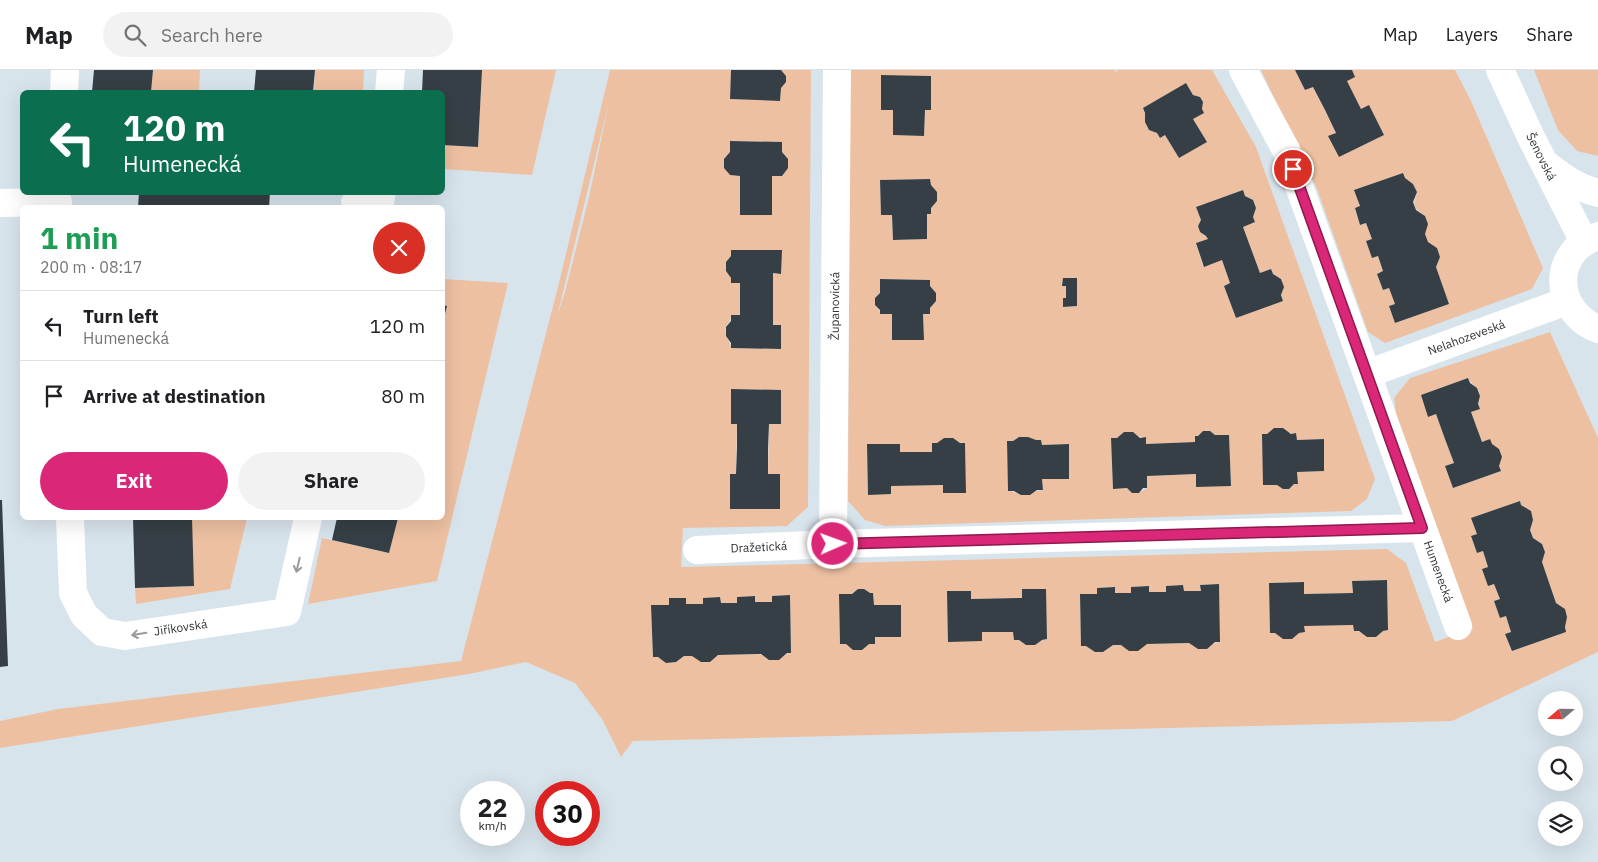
<!DOCTYPE html>
<html lang="en">
<head>
<meta charset="utf-8">
<style>
	:root { --surface:#fff; --page:#f2f2f2; --text:#202124; --muted:#757577; --line:#e0e0e0; --accent:#db2777 }
	body { margin:0; font-family:"IBM Plex Sans",sans-serif; background:var(--page); color:var(--text); height:100vh; display:flex; flex-direction:column; font-size:19px; white-space:nowrap }
	* { box-sizing:border-box; margin:0 }
	p { font-size:16px; color:var(--muted) }
	.icon { flex:none; width:28px; height:28px; fill:none; stroke:currentColor; stroke-width:2; stroke-linecap:round; stroke-linejoin:round }
	.map { position:relative; flex:1; overflow:hidden }
	.panel { position:absolute; left:20px; top:135px; width:425px; height:315px; display:flex; flex-direction:column; background:var(--surface); border-radius:8px; box-shadow:0 5px 20px #0002 }
	.panel>* { flex:none }
	.hud { position:absolute; left:20px; top:20px; width:425px; height:105px; border-radius:8px; box-shadow:0 5px 20px #0002; background:#0b6e4f; color:#fff; overflow:hidden }
	.needle { width:32px; rotate:250deg }
	.controls { position:absolute; left:1538px; top:621px; display:grid; gap:10px }
	.controls a { display:grid; place-items:center; width:45px; height:45px; border-radius:50%; background:var(--surface); box-shadow:0 5px 20px #0002; font-size:25px }
	.speed { position:absolute; left:460px; top:711px; display:flex; gap:10px; font-size:25px; font-weight:700; text-align:center }
	.speed>* { display:grid; place-content:center; width:65px; height:65px; border-radius:50%; background:var(--surface); box-shadow:0 5px 20px #0002; line-height:1 }
	.speed small { font-size:12px; font-weight:400 }
	.speed .limit { border:8px solid #d22; background:#fff; color:#111 }
	.pin { position:absolute; display:grid; place-items:center; width:42px; height:42px; color:#fff; margin:-21px; border:2px solid #fff; border-radius:50%; box-shadow:0 1px 5px #0007 }
	.me { position:absolute; width:55px; margin:-28px; rotate:88deg; stroke-linejoin:round; filter:drop-shadow(0 0 4px #0008) }
	.turn { display:flex; align-items:center; gap:18px; height:105px; padding:0 20px; font-size:22px }
	.turn .icon { width:65px; height:65px; stroke-width:2.5 }
	.turn b { display:block; font-size:35px; line-height:42px }
	.round { display:grid; place-items:center; flex:none; width:52px; height:52px; border-radius:26px; background:var(--page) }
	.overview { display:flex; align-items:center; justify-content:space-between; height:85px; padding:0 20px }
	h1 { font-size:30px; font-weight:700; line-height:38px; color:#1e9e55 }
	.primary-button { display:flex; gap:10px; margin-top:auto; padding:10px 20px }
	.primary-button a { flex:1; height:58px; border-radius:30px; background:var(--accent); color:#fff; font-size:20px; font-weight:700; line-height:58px; text-align:center }
	.primary-button a+a { background:var(--page); color:var(--text) }
	ul { padding:0; list-style:none }
	li { display:flex; align-items:center; gap:15px; height:70px; padding:0 20px; border-top:1px solid var(--line) }
	li div { flex:1 }
	li b { display:block; font-size:19px }
	li em { font-style:normal }
	header { display:flex; align-items:center; gap:30px; box-sizing:border-box; height:70px; padding:0 25px; background:var(--surface); border-bottom:1px solid var(--line) }
	header strong { font-size:24px }
	nav { display:flex; gap:28px; margin-inline-start:auto; font-size:18px }
	.search { width:350px; height:45px; background:var(--page); display:flex; align-items:center; gap:12px; box-sizing:border-box; padding:0 18px; border-radius:28px; color:var(--muted); font-size:19px }
	.map>svg:first-child { display:block }
</style>
</head>
<body>
<header>
<strong>Map</strong>
<div class="search"><svg class="icon" aria-label="search" viewBox="0 0 24 24"><circle cx="10" cy="10" r="6"/><path d="M15 15l6 6"/></svg>Search here</div>
<nav><a>Map</a><a>Layers</a><a>Share</a></nav>
</header>
<div class="map">
<svg width="1598" height="792" viewBox="0 0 1598 792">
	<rect width="100%" height="100%" fill="#d8e4ec"/>
	<g fill="#edc0a2" fill-rule="evenodd">
		<polygon points="153,0 200,0 199,22 151,22"/>
		<polygon points="315,0 364,0 363,22 314,22"/>
		<polygon points="482,0 556,0 532,105 443,99 442,75 478,77"/>
		<path d="M 610,0 L 731,0 L 730,29 L 780,31 L 781,18 L 786,12 L 786,6 L 781,0 L 811,0 L 808,437 L 787,456 L 683,458 L 681,497 L 1387,479 L 1406,493 L 1435,572 L 1473,558 L 1397,351 L 1394,328 L 1410,308 L 1550,262 L 1598,368 L 1598,582 L 1452,651 L 633,671 L 621,687 L 602,649 L 575,613 L 526,592 L 469,604 L 0,678 L 0,651 L 58,639 L 461,591 L 559,213 ZM 609,32 L 589,127 L 565,222 L 557,247 ZM 731,71 L 782,72 L 782,82 C 791,93 789,95 782,106 L 772,106 L 772,145 L 740,145 L 740,106 L 731,105 L 724,97 L 730,82 ZM 781,180 L 781,204 L 773,203 L 773,255 L 781,255 L 781,279 L 731,278 C 731,271 723,265 726,257 C 728,252 731,252 731,245 L 740,245 L 740,213 L 731,213 L 731,208 L 726,192 L 731,186 ZM 1468,308 C 1471,315 1480,318 1480,326 C 1480,332 1477,333 1479,339 L 1471,342 L 1482,372 L 1502,387 L 1499,396 L 1501,401 L 1453,418 L 1445,396 L 1454,393 L 1436,344 L 1428,347 L 1421,325 ZM 731,319 L 781,320 L 781,354 L 769,354 L 768,404 L 780,405 L 780,439 L 730,439 L 736,404 L 737,354 L 731,353 ZM 1520,431 L 1521,435 L 1530,441 L 1533,450 L 1530,460 L 1533,468 L 1542,474 L 1545,482 L 1542,492 L 1556,533 L 1565,539 C 1568,549 1564,554 1566,562 L 1512,581 L 1505,564 L 1511,562 L 1506,546 L 1500,548 L 1494,531 L 1500,529 L 1494,514 L 1482,499 L 1488,497 L 1483,481 L 1477,483 L 1471,467 L 1477,464 L 1471,448 ZM 1387,510 L 1388,560 L 1383,561 L 1376,567 C 1365,567 1363,561 1354,561 L 1353,555 L 1304,556 L 1304,562 L 1299,563 L 1283,569 L 1275,563 L 1270,563 L 1269,513 L 1303,512 L 1304,524 L 1353,523 L 1352,511 ZM 1219,514 L 1220,572 C 1205,574 1206,585 1189,573 L 1121,575 L 1113,575 L 1103,582 L 1086,576 L 1081,576 L 1080,524 L 1097,524 L 1097,518 L 1115,517 L 1115,523 L 1131,523 L 1131,517 L 1149,516 L 1149,522 L 1166,522 L 1166,516 L 1183,515 L 1184,521 L 1201,521 L 1200,515 ZM 858,519 C 864,519 867,523 873,524 L 874,535 L 901,535 L 901,567 L 875,567 L 862,580 L 853,580 L 846,574 L 840,574 L 839,524 L 852,524 ZM 1022,519 L 1045,519 L 1047,569 L 1026,575 L 1019,570 L 1014,570 L 1013,562 L 982,562 L 947,521 L 970,521 L 971,529 L 1022,528 ZM 790,525 L 791,583 C 785,583 782,589 777,590 C 768,591 764,584 757,584 L 718,585 L 710,592 L 692,586 L 684,586 C 667,599 668,587 653,587 L 651,535 L 669,535 L 669,528 L 686,528 L 686,534 L 703,534 L 703,528 L 720,527 L 721,533 L 737,533 L 737,527 L 755,526 L 755,532 L 772,532 L 772,526 Z"/>
		<path d="M 850,0 L 1114,0 L 1116,2 L 1118,0 L 1212,0 L 1256,77 L 1375,409 L 1367,429 L 1351,441 L 885,456 L 865,450 L 848,431 ZM 881,5 L 931,6 L 931,40 L 925,40 L 924,66 L 893,65 L 893,40 L 881,40 ZM 1186,13 L 1193,25 L 1200,27 L 1203,32 L 1202,39 L 1193,49 L 1207,72 L 1179,88 L 1165,65 L 1160,68 L 1157,63 L 1149,60 C 1144,52 1147,46 1143,39 ZM 930,109 L 931,115 L 937,131 L 931,138 L 931,144 L 927,144 L 927,169 L 893,170 L 892,145 L 881,145 L 880,110 ZM 1243,120 L 1245,126 L 1253,130 L 1256,138 L 1253,147 L 1255,152 L 1243,157 L 1260,203 L 1271,199 L 1273,204 L 1281,209 C 1284,217 1280,223 1283,231 L 1236,248 L 1224,216 L 1230,213 L 1222,190 L 1203,196 L 1196,173 L 1208,169 L 1206,166 L 1200,162 L 1198,156 L 1201,150 L 1196,137 ZM 1063,208 L 1077,208 L 1077,236 L 1063,237 L 1063,228 L 1066,228 L 1066,216 L 1062,216 ZM 880,209 L 930,210 L 930,216 L 936,223 L 936,231 L 930,238 L 930,244 L 923,244 L 924,270 L 892,244 L 880,244 L 879,240 L 875,235 L 880,223 ZM 1274,358 C 1284,358 1288,364 1296,364 L 1297,370 L 1324,369 L 1324,401 L 1297,402 L 1298,414 L 1294,414 L 1289,419 L 1283,419 L 1277,415 L 1267,364 ZM 1204,361 L 1210,361 L 1215,365 L 1229,365 L 1231,415 L 1196,416 L 1196,404 L 1147,406 L 1147,418 L 1139,423 L 1132,423 L 1127,418 L 1113,419 L 1111,369 L 1117,368 L 1124,362 C 1134,362 1137,368 1146,367 L 1146,374 L 1195,372 L 1195,366 L 1198,366 ZM 1019,367 C 1027,367 1034,371 1041,370 L 1042,375 L 1068,374 L 1069,408 L 1042,409 L 1043,420 C 1036,420 1032,424 1026,425 C 1019,425 1015,421 1008,421 L 1007,371 L 1013,371 ZM 944,368 C 954,368 957,373 965,373 L 966,423 L 943,423 L 943,415 L 891,416 L 891,424 L 868,424 L 867,374 L 899,374 L 900,382 L 932,382 L 932,373 L 937,373 Z"/>
		<path d="M 1261,0 L 1295,0 L 1305,20 L 1313,17 L 1336,63 L 1329,67 L 1339,87 L 1384,65 L 1361,39 L 1347,11 L 1352,0 L 1455,0 L 1471,31 L 1543,198 L 1532,219 L 1385,273 L 1368,262 L 1317,119 ZM 1403,103 L 1405,108 L 1413,114 L 1417,122 C 1409,145 1423,137 1427,152 C 1428,156 1425,159 1425,163 C 1425,172 1435,180 1440,187 L 1436,197 L 1449,234 L 1395,253 L 1389,236 L 1395,234 L 1389,218 L 1383,220 L 1377,204 L 1383,201 L 1378,186 L 1372,188 L 1366,171 L 1372,169 L 1366,153 L 1360,155 L 1355,139 L 1360,136 L 1355,120 Z"/>
		<polygon points="1534,0 1598,0 1598,86 1577,81 1558,60"/>
		<polygon points="443,209 508,213 437,511 308,534 322,468 389,483 397,448 442,448 442,254 447,236 443,235"/>
		<polygon points="191,448 247,448 230,519 136,534 135,518 194,516"/>
	</g>
	<g fill="#353f45">
		<polygon points="94,0 153,0 151,22 92,22"/>
		<polygon points="256,0 315,0 313,22 254,22"/>
		<polygon points="423,0 482,0 478,77 442,75 442,22 422,22"/>
		<polygon points="731,0 781,0 786,6 786,12 781,18 780,31 730,29"/>
		<polygon points="1295,0 1352,0 1355,7 1347,11 1361,39 1369,35 1384,65 1339,87 1328,66 1336,63 1325,40 1313,17 1305,20"/>
		<polygon points="881,5 931,6 931,40 925,40 924,66 893,65 893,40 881,40"/>
		<polygon points="1186,13 1193,25 1200,27 1203,32 1202,39 1204,43 1193,49 1207,72 1179,88 1165,65 1160,68 1157,63 1149,60 1145,52 1145,43 1143,38"/>
		<polygon points="730,71 782,72 782,82 788,89 788,98 782,106 772,106 772,145 740,145 740,106 730,105 724,98 724,89 730,82"/>
		<polygon points="1403,103 1405,108 1413,114 1417,122 1413,132 1416,140 1425,146 1428,154 1425,164 1428,172 1437,178 1440,187 1436,197 1449,234 1395,253 1389,236 1395,234 1389,218 1383,220 1377,204 1383,201 1378,186 1372,188 1366,171 1372,169 1366,153 1360,155 1355,138 1360,136 1354,120"/>
		<polygon points="930,109 931,115 937,122 937,131 931,138 931,144 927,144 927,169 893,170 892,145 881,145 880,110"/>
		<polygon points="1243,120 1245,126 1253,130 1256,138 1253,147 1255,152 1243,157 1260,203 1271,199 1273,204 1281,209 1284,217 1281,225 1283,231 1236,248 1224,216 1230,213 1222,190 1204,197 1196,173 1208,169 1206,166 1200,162 1198,156 1201,150 1196,137"/>
		<polygon points="139,122 270,122 269,138 138,138"/>
		<polygon points="731,180 782,180 781,204 773,203 773,255 781,255 781,279 731,278 731,273 726,266 726,257 731,251 731,245 740,245 740,213 731,213 731,208 726,201 726,192 731,186"/>
		<polygon points="1063,208 1077,208 1077,236 1063,237 1063,228 1066,228 1066,216 1062,216"/>
		<polygon points="880,209 930,210 930,216 936,223 936,231 930,238 930,244 923,244 924,270 892,270 892,244 880,244 880,240 875,235 875,228 880,223"/>
		<polygon points="442,235 447,236 443,251 442,251"/>
		<polygon points="1468,308 1470,313 1477,318 1480,326 1478,334 1480,339 1471,342 1482,372 1490,369 1492,374 1499,379 1502,387 1499,396 1501,401 1453,418 1445,396 1454,393 1445,369 1436,344 1428,347 1421,325"/>
		<polygon points="731,319 781,320 781,354 769,354 768,378 768,404 780,404 780,439 730,439 730,404 736,404 737,378 737,354 731,354"/>
		<polygon points="1274,358 1283,358 1291,364 1296,363 1297,370 1324,369 1324,401 1297,402 1298,414 1294,414 1289,419 1283,419 1277,415 1263,415 1262,364 1267,364"/>
		<polygon points="1203,361 1210,361 1215,365 1229,365 1231,416 1196,417 1196,404 1147,406 1147,418 1143,418 1139,423 1132,423 1127,418 1113,419 1111,368 1117,368 1124,362 1133,362 1140,368 1146,367 1146,374 1195,372 1195,366 1198,366"/>
		<polygon points="1019,367 1028,367 1036,370 1041,370 1042,375 1069,374 1069,409 1042,409 1043,420 1037,420 1030,425 1021,425 1014,421 1008,421 1007,371 1013,371"/>
		<polygon points="944,368 953,368 960,373 965,373 966,423 943,423 943,415 891,416 891,424 868,425 867,374 900,374 900,382 932,382 932,373 937,373"/>
		<polygon points="0,430 2,430 3,459 8,596 0,597"/>
		<polygon points="1520,431 1521,435 1531,441 1533,450 1530,460 1533,468 1542,474 1545,482 1542,492 1556,533 1565,539 1567,547 1565,557 1566,562 1512,581 1505,564 1511,562 1506,546 1500,548 1494,531 1500,529 1494,514 1488,516 1482,499 1488,497 1483,481 1477,483 1471,466 1477,464 1471,448"/>
		<polygon points="133,448 192,448 194,516 135,518"/>
		<polygon points="337,448 398,448 389,483 332,470"/>
		<polygon points="1387,510 1388,560 1383,561 1376,567 1367,567 1359,561 1354,561 1353,555 1304,556 1305,562 1299,563 1292,569 1283,569 1275,563 1270,563 1269,513 1304,512 1304,524 1353,523 1352,511"/>
		<polygon points="1219,514 1220,572 1215,572 1207,579 1198,579 1189,573 1147,574 1138,581 1129,581 1121,575 1113,575 1103,582 1095,582 1086,576 1081,576 1080,524 1097,524 1097,518 1115,517 1115,523 1131,523 1131,517 1149,516 1149,522 1166,522 1166,516 1183,515 1184,521 1201,521 1200,515"/>
		<polygon points="858,519 864,519 870,523 873,523 874,535 901,535 901,567 875,567 875,574 869,574 862,580 853,580 846,574 840,574 839,524 852,524"/>
		<polygon points="1022,519 1046,519 1047,569 1042,570 1035,575 1026,575 1019,570 1014,570 1013,562 982,562 982,571 948,572 947,521 971,521 971,529 1022,528"/>
		<polygon points="790,525 791,583 787,583 779,590 769,590 761,584 757,584 718,585 710,592 701,592 692,586 684,586 676,592 666,593 658,587 653,587 651,535 669,535 669,528 686,528 686,534 703,534 703,528 720,527 721,533 737,533 737,527 755,526 755,532 772,532 772,526"/>
	</g>
	<g fill="none" stroke-linecap="round" stroke-linejoin="round">
		<polyline stroke="#fff" stroke-width="16" points="349,131 380,133"/>
		<g stroke="#fff" stroke-width="28">
			<path id="s1" d="M 1243,0 L 1286,80 L 1458,556"/>
			<polyline points="64,22 65,0"/>
			<polyline points="389,22 391,0"/>
			<polyline points="0,133 58,132"/>
			<polyline points="379,138 382,122"/>
			<path id="s2" d="M 1367,304 L 1567,231"/>
			<path id="s3" d="M 70,448 L 73,523 L 84,545 L 102,562 L 125,566 L 287,542 L 308,448"/>
			<path id="s4" d="M 833,474 L 837,0"/>
			<path id="s5" d="M 697,480 L 833,474 L 1422,458"/>
		</g>
		<g stroke="#fff" stroke-width="28">
			<path id="s6" d="M 1500,0 L 1529,63 L 1584,172"/>
			<path d="M 1547,95 C 1564,108 1578,118 1598,123"/>
			<path d="M 1598,166 C 1590,169 1581,173 1575,180 C 1551,208 1566,247 1598,259"/>
		</g>
	</g>
	<defs><path id="oneway-shaft" d="M-6 0H5M1.5-3L5.5 0L1.5 3" fill="none" stroke-width="1.6" stroke-linecap="round" stroke-linejoin="round" transform="scale(1.25)"/></defs>
	<g stroke="#989a9b">
		<use href="#oneway-shaft" transform="translate(298 495) rotate(103)"/>
		<use href="#oneway-shaft" transform="translate(139 564) rotate(171)"/>
	</g>
	<g fill="none" stroke-linecap="round" stroke-linejoin="round">
		<g stroke="#8e194d" stroke-width="12">
			<polyline id="route" points="833,474 1422,458 1293,99"/>
		</g>
		<use href="#route" stroke="#db2777" stroke-width="9"/>
	</g>
	<g text-anchor="middle" stroke-width="5" stroke-linejoin="round" paint-order="stroke">
		<g font-size="12" fill="#303437" stroke="#d8e4ec">
			<text dy="4" stroke="none"><textPath href="#s6" startOffset="96">Šenovská</textPath></text>
			<text dy="4" stroke="none"><textPath href="#s4" startOffset="238">Županovická</textPath></text>
			<text dy="4" stroke="none"><textPath href="#s2" startOffset="106">Nelahozeveská</textPath></text>
			<text dy="4" stroke="none"><textPath href="#s5" startOffset="62">Dražetická</textPath></text>
			<text dy="4" stroke="none"><textPath href="#s1" startOffset="539">Humenecká</textPath></text>
			<text dy="4" stroke="none"><textPath href="#s3" startOffset="204">Jiříkovská</textPath></text>
		</g>
	</g>
</svg>
<div class="controls">
<a><svg class="needle" viewBox="-14 -14 28 28"><path d="M0-13l5 13h-10z" fill="#e53935"/><path d="M0 13l5-13h-10z" fill="#757577"/></svg></a>
<a><svg class="icon" aria-label="search" viewBox="0 0 24 24"><circle cx="10" cy="10" r="6"/><path d="M15 15l6 6"/></svg></a>
<a><svg class="icon" aria-label="layers" viewBox="0 0 24 24"><path d="M12 4l9 5-9 5-9-5zM3 14l9 5 9-5"/></svg></a>
</div>
<div class="speed"><div>22<small>km/h</small></div><div class="limit">30</div></div>
<div class="pin" style="left:1293px;top:99px;background:#d93025"><svg class="icon" aria-label="arrive" viewBox="0 0 24 24"><path d="M6 21V4h12l-3 4 3 4H6"/></svg></div>
<svg class="me" style="left:833px;top:474px" viewBox="-20 -20 40 40"><circle r="17" fill="#db2777" stroke="#fff" stroke-width="3"/><path d="M0-11L8 9 0 5-8 9z" fill="#fff"/></svg>
<div class="hud">
<div class="turn"><svg class="icon" aria-label="left" viewBox="0 0 24 24"><path d="M17 20v-9H6M10 6l-5 5 5 5"/></svg><div><b>120 m</b>Humenecká</div></div>
</div>
<section class="panel">
<div class="overview"><div><h1>1 min</h1><p>200 m · 08:17</p></div><a class="round" style="background:#d93025;color:#fff"><svg class="icon" aria-label="close" viewBox="0 0 24 24"><path d="M6 6l12 12M18 6L6 18"/></svg></a></div>
<ul>
<li><svg class="icon" aria-label="left" viewBox="0 0 24 24"><path d="M17 20v-9H6M10 6l-5 5 5 5"/></svg><div><b>Turn left</b><p>Humenecká</p></div><em>120 m</em></li>
<li><svg class="icon" aria-label="arrive" viewBox="0 0 24 24"><path d="M6 21V4h12l-3 4 3 4H6"/></svg><div><b>Arrive at destination</b></div><em>80 m</em></li>
</ul>
<div class="primary-button"><a>Exit</a><a>Share</a></div>
</section>
</div>
</body>
</html>
